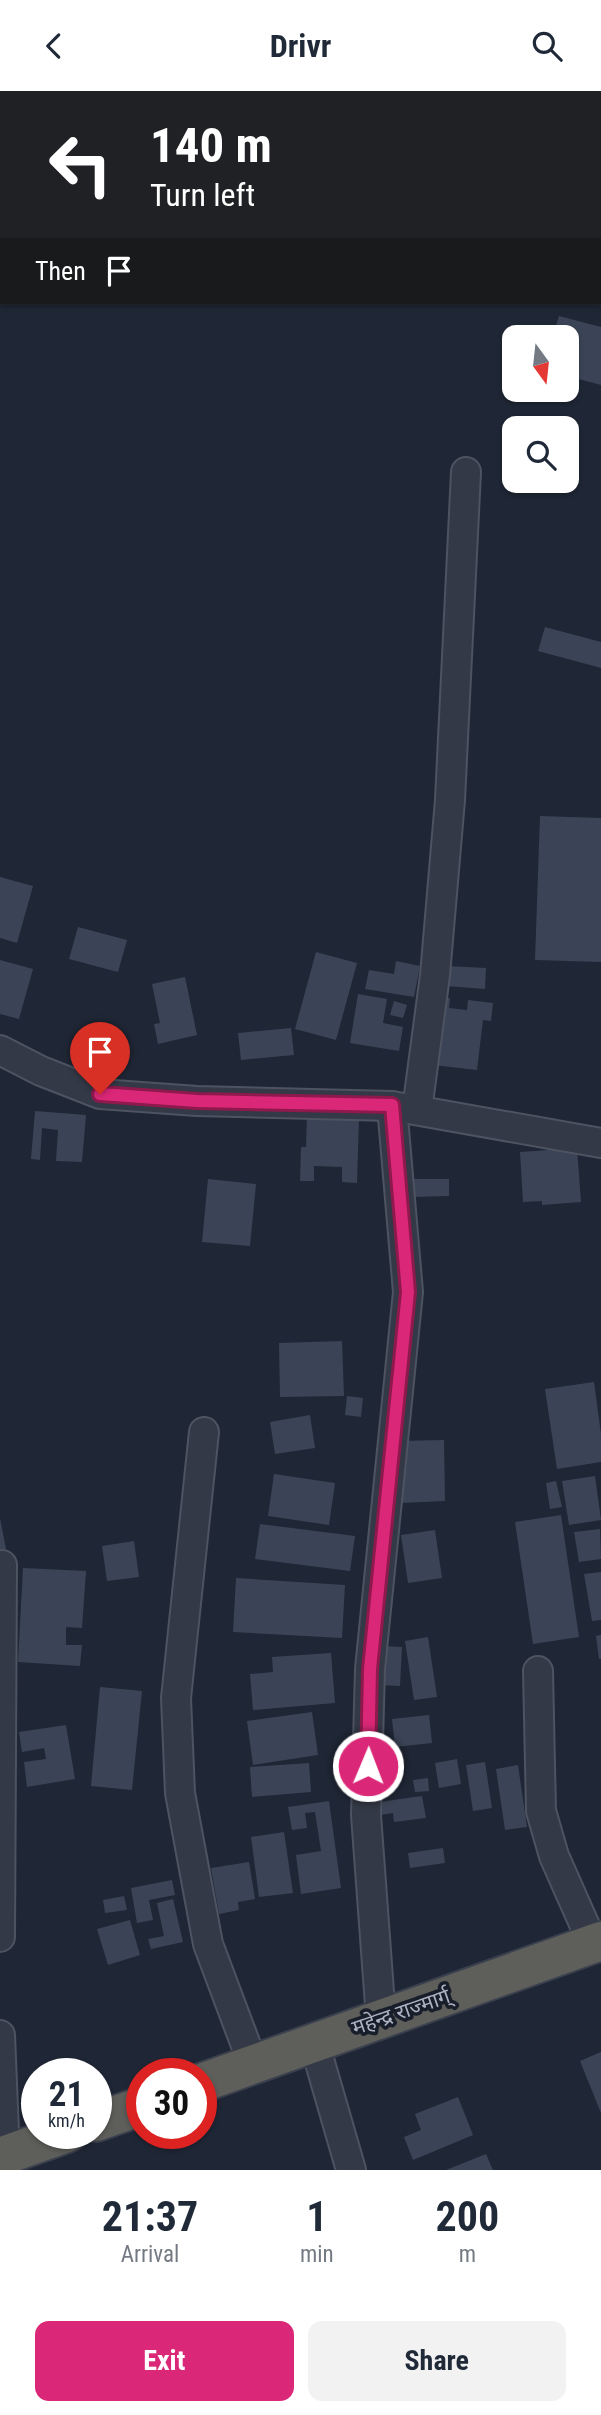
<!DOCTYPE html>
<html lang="en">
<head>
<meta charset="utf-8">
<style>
	:root { --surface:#fff; --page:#f2f2f3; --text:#1f2937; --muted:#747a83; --accent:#db2777 }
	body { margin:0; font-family:"Roboto Condensed","Noto Sans Devanagari",sans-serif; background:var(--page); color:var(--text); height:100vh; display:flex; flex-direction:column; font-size:26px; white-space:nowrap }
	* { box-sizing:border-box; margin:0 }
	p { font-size:23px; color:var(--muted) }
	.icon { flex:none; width:38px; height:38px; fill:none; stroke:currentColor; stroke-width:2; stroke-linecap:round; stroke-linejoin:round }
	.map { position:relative; height:2079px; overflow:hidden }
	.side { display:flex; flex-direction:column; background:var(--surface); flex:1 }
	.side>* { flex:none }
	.banner { position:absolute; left:0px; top:0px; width:602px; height:214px; box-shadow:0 2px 5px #0004; background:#202124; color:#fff; overflow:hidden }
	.needle { width:46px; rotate:165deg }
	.buttons { position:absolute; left:502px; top:234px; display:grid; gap:14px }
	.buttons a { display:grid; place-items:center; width:77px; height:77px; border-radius:14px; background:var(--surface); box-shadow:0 2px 5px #0004; font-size:35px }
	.speed { position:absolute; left:21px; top:1967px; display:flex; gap:14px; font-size:35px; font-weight:700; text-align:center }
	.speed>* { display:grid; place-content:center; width:91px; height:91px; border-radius:50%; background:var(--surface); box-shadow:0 2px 5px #0004; line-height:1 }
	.speed small { font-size:18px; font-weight:400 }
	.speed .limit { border:10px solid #d22; background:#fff; color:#111 }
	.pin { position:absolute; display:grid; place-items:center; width:60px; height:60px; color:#fff; margin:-72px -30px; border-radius:50% 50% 50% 0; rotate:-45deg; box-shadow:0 0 7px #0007 }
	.pin .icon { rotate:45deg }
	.me { position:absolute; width:77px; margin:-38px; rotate:1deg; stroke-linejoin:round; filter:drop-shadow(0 0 5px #0008) }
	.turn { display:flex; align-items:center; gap:24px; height:147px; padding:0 35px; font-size:32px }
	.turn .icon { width:91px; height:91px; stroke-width:2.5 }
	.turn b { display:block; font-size:49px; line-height:60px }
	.then { display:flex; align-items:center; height:66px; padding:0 35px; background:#0003; gap:14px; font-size:26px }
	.eta { display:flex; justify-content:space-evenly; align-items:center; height:119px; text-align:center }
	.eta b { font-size:42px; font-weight:700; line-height:49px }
	.button { display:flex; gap:14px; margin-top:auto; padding:14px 35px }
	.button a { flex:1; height:80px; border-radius:14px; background:var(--accent); color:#fff; font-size:28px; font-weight:700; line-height:80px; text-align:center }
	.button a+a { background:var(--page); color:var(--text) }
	header { display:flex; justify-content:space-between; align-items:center; height:91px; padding:0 35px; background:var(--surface); font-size:32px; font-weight:700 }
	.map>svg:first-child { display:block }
</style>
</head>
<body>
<header><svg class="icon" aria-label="back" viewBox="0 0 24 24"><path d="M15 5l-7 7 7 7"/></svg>Drivr<svg class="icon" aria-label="search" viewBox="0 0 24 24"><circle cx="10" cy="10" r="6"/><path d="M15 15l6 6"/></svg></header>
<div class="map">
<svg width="601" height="2079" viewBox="0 0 601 2079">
	<rect width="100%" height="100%" fill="#1f2635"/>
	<g fill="#3b4456">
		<polygon points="559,225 601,236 601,294 567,285 567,247 552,247"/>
		<polygon points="545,536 601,551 601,577 538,560"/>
		<polygon points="540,725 601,727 601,871 535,869"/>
		<polygon points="0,786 33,795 17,852 0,847"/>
		<polygon points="78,836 127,849 118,881 69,868"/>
		<polygon points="316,861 357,872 336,949 295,938"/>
		<polygon points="0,869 33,878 19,928 0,923"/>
		<polygon points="396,870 420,875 414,906 365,898 369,879 394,883"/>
		<polygon points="447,875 486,877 485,898 446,895"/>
		<polygon points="185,886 197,944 158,953 154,933 160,932 152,893"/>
		<polygon points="358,903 387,908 383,932 403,936 399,960 350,952"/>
		<polygon points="441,906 450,907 449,917 467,919 468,909 493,912 491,930 483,929 477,979 433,974"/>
		<polygon points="394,910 407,914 403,927 390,924"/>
		<polygon points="291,937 294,964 241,969 238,942"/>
		<polygon points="35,1020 86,1024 82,1071 56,1070 58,1039 42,1037 40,1069 31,1068"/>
		<polygon points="307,1024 359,1025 357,1092 342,1091 342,1076 314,1075 314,1090 300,1090 301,1056 306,1056"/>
		<polygon points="577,1057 581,1111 542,1114 542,1110 523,1111 520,1061"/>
		<polygon points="208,1088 256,1093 250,1155 202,1151"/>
		<polygon points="411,1088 449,1088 449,1105 412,1106"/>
		<polygon points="342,1250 344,1305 280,1306 279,1252"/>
		<polygon points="594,1291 601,1343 601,1371 557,1378 545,1298"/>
		<polygon points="347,1305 363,1307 361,1326 345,1324"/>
		<polygon points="310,1324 315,1357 275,1363 270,1331"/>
		<polygon points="444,1349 445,1410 400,1412 399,1350"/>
		<polygon points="274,1383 335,1392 329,1434 268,1425"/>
		<polygon points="595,1385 601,1429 569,1434 562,1390"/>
		<polygon points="556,1390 562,1416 550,1418 546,1392"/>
		<polygon points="561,1424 579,1546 533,1553 515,1431"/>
		<polygon points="0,1427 6,1458 0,1459"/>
		<polygon points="260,1433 355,1445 350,1480 255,1468"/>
		<polygon points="600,1438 601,1468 579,1471 574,1441"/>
		<polygon points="435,1439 442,1487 408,1492 401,1444"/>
		<polygon points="134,1450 139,1486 107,1490 102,1455"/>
		<polygon points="23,1477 86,1480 82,1537 66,1536 66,1554 82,1554 80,1575 18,1571"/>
		<polygon points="601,1481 601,1529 592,1530 584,1483"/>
		<polygon points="236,1487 345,1494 342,1547 233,1541"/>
		<polygon points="601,1544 601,1568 599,1568 596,1545"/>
		<polygon points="428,1546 437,1606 414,1609 405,1550"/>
		<polygon points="379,1555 402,1556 400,1595 378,1594"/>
		<polygon points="331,1562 335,1612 253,1619 250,1583 273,1581 272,1566"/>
		<polygon points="100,1596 142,1600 132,1699 91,1695"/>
		<polygon points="312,1621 318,1664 253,1674 247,1630"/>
		<polygon points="429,1624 432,1652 395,1656 392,1628"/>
		<polygon points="66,1634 75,1688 27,1696 24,1671 46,1668 44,1657 22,1661 19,1641"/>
		<polygon points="457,1668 461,1693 439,1697 435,1672"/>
		<polygon points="485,1671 492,1717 473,1720 466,1674"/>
		<polygon points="309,1672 311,1701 252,1706 250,1676"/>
		<polygon points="518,1674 527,1736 505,1739 496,1678"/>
		<polygon points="428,1687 429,1700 415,1701 413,1689"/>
		<polygon points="422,1705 426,1727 394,1731 393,1722 381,1724 379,1711"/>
		<polygon points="329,1710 341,1797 301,1803 296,1764 321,1760 315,1721 305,1722 307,1737 292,1739 288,1716"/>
		<polygon points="284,1741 293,1802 259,1806 251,1746"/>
		<polygon points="443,1757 445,1772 410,1777 408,1762"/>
		<polygon points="249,1771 255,1808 238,1811 239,1819 219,1823 211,1777"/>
		<polygon points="172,1789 175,1804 149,1809 153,1829 137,1832 131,1797"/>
		<polygon points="124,1805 127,1819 105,1822 103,1809"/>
		<polygon points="173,1808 183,1851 151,1858 148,1848 164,1845 157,1812"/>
		<polygon points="130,1829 140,1864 108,1874 97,1838"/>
		<polygon points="601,1961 601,2022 580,1970"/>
		<polygon points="458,2006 473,2044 413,2069 404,2046 421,2039 415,2023"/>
		<polygon points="486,2063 493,2079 446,2079"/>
	</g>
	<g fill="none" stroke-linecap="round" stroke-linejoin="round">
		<g stroke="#4d5361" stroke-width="32">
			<g id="minor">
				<polyline points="0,959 41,980 100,1003 197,1010 392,1015 601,1052"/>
				<polyline points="417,1019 435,884 450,709 466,381"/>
				<polyline points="204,1341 176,1607 180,1702 208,1853 253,1973"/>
				<polyline points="538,1580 541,1720 554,1765 593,1853"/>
				<polyline points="0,1846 2,1474"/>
				<polyline points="381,1928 366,1724 370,1578 408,1201 392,1015"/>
				<polyline points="0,1944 5,2065"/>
				<polyline points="314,1951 351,2079"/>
			</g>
		</g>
		<g stroke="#3a404d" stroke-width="42">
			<g id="trunk">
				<polyline points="201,1992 601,1850"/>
				<polyline points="96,2031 142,2015"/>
				<polyline points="0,2066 67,2042"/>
			</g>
		</g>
		<use href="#minor" stroke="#333946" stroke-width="28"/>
		<use href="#trunk" stroke="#5e5e5b" stroke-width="38"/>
	</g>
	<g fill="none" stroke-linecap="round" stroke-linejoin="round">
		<g stroke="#8e194d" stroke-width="18">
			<polyline id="route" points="100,1003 197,1010 392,1014 408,1201 370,1578 368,1675"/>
		</g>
		<use href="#route" stroke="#db2777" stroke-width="12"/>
	</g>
	<g text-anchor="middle" stroke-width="7" stroke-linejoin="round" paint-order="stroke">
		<g font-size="21" fill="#adb3c3" stroke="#181e2a">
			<text transform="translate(401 1921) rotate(-19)" y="7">महेन्द्र राज्मार्ग्</text>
		</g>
	</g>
</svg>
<div class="buttons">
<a><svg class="needle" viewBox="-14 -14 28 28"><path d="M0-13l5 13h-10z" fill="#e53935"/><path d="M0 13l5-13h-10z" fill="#747a83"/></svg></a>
<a><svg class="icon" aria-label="search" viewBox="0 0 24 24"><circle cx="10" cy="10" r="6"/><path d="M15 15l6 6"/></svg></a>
</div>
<div class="speed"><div>21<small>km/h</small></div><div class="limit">30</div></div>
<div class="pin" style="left:100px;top:1003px;background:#d93025"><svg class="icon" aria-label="arrive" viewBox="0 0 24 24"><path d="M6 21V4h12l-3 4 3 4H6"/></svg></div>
<svg class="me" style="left:368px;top:1675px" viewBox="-20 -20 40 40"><circle r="17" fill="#db2777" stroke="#fff" stroke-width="3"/><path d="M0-11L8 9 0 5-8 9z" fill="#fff"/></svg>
<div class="banner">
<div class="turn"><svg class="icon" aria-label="left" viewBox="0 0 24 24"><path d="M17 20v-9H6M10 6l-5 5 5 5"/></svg><div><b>140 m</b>Turn left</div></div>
<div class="then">Then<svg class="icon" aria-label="arrive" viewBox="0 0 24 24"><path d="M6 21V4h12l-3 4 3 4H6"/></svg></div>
</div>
</div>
<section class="side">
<div class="eta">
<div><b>21:37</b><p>Arrival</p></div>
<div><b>1</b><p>min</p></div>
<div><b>200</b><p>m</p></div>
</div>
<div class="button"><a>Exit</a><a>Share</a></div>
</section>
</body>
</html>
